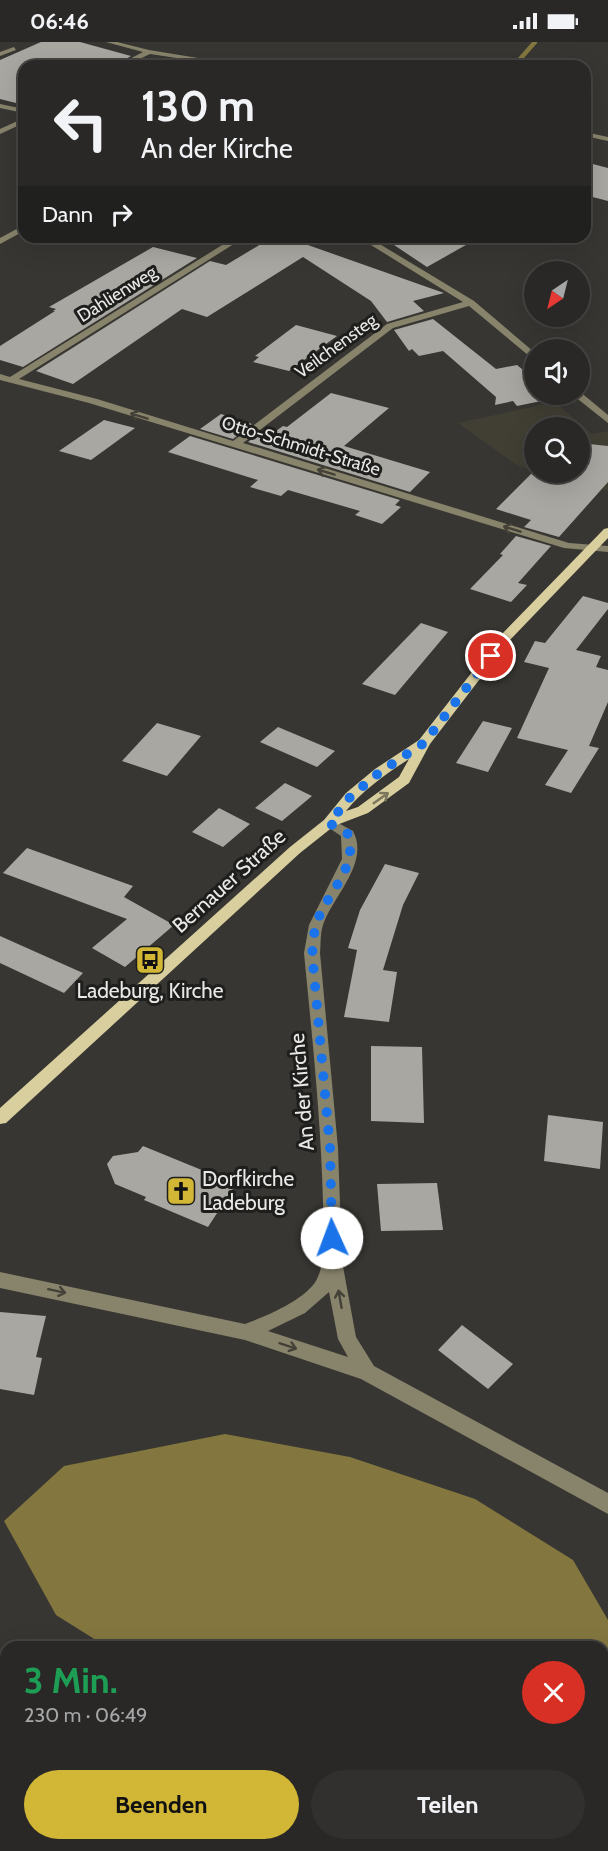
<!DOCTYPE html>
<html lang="de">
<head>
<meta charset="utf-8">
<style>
	:root { --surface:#292826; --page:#31302e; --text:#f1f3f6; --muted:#a5a6a7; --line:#454443; --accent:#d2b736 }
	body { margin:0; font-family:Cabin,sans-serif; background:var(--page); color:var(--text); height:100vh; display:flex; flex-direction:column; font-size:22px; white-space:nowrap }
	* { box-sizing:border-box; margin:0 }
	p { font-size:20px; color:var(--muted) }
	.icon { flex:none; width:33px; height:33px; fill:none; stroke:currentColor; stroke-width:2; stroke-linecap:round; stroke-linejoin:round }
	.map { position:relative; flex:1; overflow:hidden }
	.drawer { position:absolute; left:0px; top:1599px; width:609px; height:210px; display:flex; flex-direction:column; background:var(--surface); border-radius:18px 18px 0 0; box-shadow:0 6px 24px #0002,0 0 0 2px var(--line) }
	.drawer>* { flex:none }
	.hud { position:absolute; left:18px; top:18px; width:573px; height:183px; border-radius:18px; box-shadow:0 6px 24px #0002,0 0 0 2px var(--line); background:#292826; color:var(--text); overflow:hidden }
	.needle { width:39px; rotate:215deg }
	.fabs { position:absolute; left:524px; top:219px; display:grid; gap:12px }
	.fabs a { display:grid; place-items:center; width:66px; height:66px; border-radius:50%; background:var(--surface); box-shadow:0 6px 24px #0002,0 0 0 2px var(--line); font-size:30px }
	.pin { position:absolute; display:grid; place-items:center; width:51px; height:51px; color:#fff; margin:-26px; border:3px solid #fff; border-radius:50%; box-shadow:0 2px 6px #0007 }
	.me { position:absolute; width:66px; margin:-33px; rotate:358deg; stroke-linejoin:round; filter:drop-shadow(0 0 4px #0008) }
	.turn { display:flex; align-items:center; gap:21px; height:126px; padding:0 24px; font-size:27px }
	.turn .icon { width:78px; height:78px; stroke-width:2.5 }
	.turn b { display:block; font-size:42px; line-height:51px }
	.then { display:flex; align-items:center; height:57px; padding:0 24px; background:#0003; gap:12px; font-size:22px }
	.round { display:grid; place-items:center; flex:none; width:63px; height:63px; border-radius:32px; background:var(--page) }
	.headline { display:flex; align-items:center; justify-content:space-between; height:102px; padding:0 24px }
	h1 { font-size:36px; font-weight:700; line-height:45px; color:#1e9e55 }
	.cta { display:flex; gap:12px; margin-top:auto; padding:12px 24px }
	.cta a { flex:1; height:69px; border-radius:36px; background:var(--accent); color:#111; font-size:24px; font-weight:700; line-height:69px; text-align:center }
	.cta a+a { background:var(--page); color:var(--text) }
	.status { display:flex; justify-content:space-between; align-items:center; height:42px; padding:0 30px; background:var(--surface); direction:ltr }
	.status svg { height:16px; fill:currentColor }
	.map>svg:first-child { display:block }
</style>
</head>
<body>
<div class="status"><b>06:46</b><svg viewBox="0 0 49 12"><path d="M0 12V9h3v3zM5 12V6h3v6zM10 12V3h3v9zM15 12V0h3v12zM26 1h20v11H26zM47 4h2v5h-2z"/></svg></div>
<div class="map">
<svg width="608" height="1809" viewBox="0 0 608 1809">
	<rect width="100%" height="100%" fill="#373632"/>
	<polygon fill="#413f34" points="555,360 592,392 608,389 608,449 542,431 579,430 579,386 534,386 534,428 518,424 458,381"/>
	<polygon fill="#83763f" points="225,1392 350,1415 475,1457 573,1518 608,1578 608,1631 603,1634 603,1605 107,1605 56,1573 4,1479 64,1424"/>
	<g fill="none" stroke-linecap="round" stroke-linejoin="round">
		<polyline stroke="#83763f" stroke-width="4.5" points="514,24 535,0"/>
	</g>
	<g fill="#a8a7a2">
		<polygon points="41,0 80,0 131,14 114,24 24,24 24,63 0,57 0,18"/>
		<polygon points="585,120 608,126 608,159 585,153"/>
		<polygon points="382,195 480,195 427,225"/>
		<polygon points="271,196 286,200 288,196 444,251 413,259 424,269 387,280 371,259 303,215 207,275 182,267 73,342 36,329 210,219 226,223"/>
		<polygon points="153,205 197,216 23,325 0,318 0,304 55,269 53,269 56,267 49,265"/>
		<polygon points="433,277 496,327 517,323 534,337 534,352 552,352 556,356 517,364 513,359 495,363 496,355 443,309 419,314 412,307 409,309 394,288"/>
		<polygon points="296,283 337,294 289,329 253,320 259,315 255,314"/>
		<polygon points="331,351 389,366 344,404 430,430 410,450 248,400 266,386 276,389 283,384 287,385"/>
		<polygon points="221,372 252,382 233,397 200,387"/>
		<polygon points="104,378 135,386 91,418 59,409"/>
		<polygon points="190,394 400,458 395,463 401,465 382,482 355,473 360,469 288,448 281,454 250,445 258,438 168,410"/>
		<polygon points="579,401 608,404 608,440 559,495 524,485 531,478 496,467 533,430 579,430"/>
		<polygon points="516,494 551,504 518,541 527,543 511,560 470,547 503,513 500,512"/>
		<polygon points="583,554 608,561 608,567 576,608 601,614 596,625 608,628 608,660 589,704 599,706 571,751 545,743 568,708 517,696 549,626 524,620 535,599 545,601"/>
		<polygon points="421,581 448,590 395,653 362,642"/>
		<polygon points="483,679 512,686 488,730 456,721"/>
		<polygon points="157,681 201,694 167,734 122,719"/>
		<polygon points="278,685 335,709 317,725 260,700"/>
		<polygon points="285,741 312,754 282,779 255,766"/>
		<polygon points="219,766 250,782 223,805 192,790"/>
		<polygon points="27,806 133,844 124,855 174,883 125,925 92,906 127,877 3,831"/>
		<polygon points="385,822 419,831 403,863 383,928 397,930 389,980 344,975 357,908 348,906 360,868"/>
		<polygon points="0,894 83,931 64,951 0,921"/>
		<polygon points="371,1004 422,1005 424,1081 371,1079"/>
		<polygon points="548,1073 603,1080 600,1127 544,1119"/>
		<polygon points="143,1104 236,1142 208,1185 144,1158 146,1155 115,1142 107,1122 113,1114 138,1110"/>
		<polygon points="437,1141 443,1188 381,1189 377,1142"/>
		<polygon points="0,1270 46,1274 36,1315 42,1316 34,1353 0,1347"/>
		<polygon points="462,1283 513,1322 488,1347 438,1308"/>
	</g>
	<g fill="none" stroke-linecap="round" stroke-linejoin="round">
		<g fill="#88836b" fill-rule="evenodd">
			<polygon points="106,0 117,0 149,8 247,24 230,24 150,12 125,24 116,24 143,10"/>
			<polygon points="14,5 16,8 0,14 0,10"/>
			<polygon points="0,62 24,67 24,71 0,66"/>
			<polygon points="24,76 24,81 0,92 0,87"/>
			<polygon points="585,90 608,95 608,99 585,94"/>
			<polygon points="24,183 24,189 0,202 0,196"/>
			<polygon points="235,195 245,195 19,337 97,357 233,399 387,282 463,260 358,195 368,195 474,259 534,310 534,318 469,264 393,286 243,401 569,501 608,504 608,510 564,506 89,361 0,338 0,332 10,335"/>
			<polygon points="579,349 608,373 608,381 574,354 573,352 579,352"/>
			<path d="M 329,776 L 353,789 C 370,821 333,854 323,883 C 320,892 321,902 320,911 L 338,1106 L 342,1219 L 356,1295 L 374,1324 L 608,1451 L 608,1472 L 361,1337 L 245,1298 L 0,1246 L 0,1230 L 245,1282 C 266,1274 306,1258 317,1237 C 328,1214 323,1186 323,1161 C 321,1077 312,994 304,911 L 309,883 L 342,817 L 341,794 L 322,781 ZM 329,1250 L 338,1297 L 348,1315 L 268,1289 L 305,1271 Z"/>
		</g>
		<path fill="#d9ce9e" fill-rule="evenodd" d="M 608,486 L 608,496 L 509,599 L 430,702 L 409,741 L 368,771 L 334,784 L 300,811 L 6,1081 L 0,1082 L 0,1066 L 290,805 L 324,778 L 346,751 L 375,727 L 419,698 L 501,593 L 604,487 ZM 409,717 L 399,735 L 358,765 L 346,769 C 363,748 386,732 409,717 Z"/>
	</g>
	<defs><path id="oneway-shaft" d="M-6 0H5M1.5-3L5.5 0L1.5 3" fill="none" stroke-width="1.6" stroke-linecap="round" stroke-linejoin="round" transform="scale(1.5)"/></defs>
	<g stroke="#434138">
		<use href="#oneway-shaft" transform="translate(139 374) rotate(-163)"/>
		<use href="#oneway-shaft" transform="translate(326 430) rotate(-163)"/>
		<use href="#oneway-shaft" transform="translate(512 487) rotate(-163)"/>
		<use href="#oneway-shaft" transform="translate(57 1249) rotate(12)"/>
		<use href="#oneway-shaft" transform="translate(340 1257) rotate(-100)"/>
		<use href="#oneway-shaft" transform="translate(288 1304) rotate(18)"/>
	</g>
	<use stroke="#7c765d" href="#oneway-shaft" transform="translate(381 756) rotate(-35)"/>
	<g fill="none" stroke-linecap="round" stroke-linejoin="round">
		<path stroke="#1a73e8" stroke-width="10" stroke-dasharray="0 18" d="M 332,1196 L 330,1106 L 312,911 C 314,902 313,892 316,883 C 325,852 359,827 348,792 L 329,781 L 351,754 L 380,730 L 424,701 L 491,614"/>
	</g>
	<defs>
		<g id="bus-square" transform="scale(1.5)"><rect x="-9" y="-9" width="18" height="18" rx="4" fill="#d2b736" stroke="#1e1e1c"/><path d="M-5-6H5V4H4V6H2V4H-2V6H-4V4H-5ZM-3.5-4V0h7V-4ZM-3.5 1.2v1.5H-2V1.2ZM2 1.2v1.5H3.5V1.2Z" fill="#111"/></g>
		<g id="church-square" transform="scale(1.5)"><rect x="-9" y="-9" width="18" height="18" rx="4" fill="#d2b736" stroke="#1e1e1c"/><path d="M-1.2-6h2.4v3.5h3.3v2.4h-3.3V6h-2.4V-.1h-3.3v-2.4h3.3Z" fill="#111"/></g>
	</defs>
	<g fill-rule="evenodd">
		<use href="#bus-square" x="150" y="918"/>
		<use href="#church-square" x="181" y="1149"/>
	</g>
	<g text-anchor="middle" stroke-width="6" stroke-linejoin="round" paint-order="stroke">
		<g font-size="18" fill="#eae9e7" stroke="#1e1e1c">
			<text transform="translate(117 252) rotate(-32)" y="6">Dahlienweg</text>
			<text transform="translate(336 304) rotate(-36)" y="6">Veilchensteg</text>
			<text transform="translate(301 404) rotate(17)" y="6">Otto-Schmidt-Straße</text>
		</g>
		<g font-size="21" fill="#eae9e7" stroke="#1e1e1c">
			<text transform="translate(229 839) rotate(-42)" y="7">Bernauer Straße</text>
			<text transform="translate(302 1050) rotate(-95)" y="7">An der Kirche</text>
		</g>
		<g font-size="21" fill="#eae9e7" stroke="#1e1e1c">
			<text x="150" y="956">Ladeburg, Kirche</text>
			<text x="202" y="1144" text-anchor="start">Dorfkirche<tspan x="202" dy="24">Ladeburg</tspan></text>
		</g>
	</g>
</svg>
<div class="fabs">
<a><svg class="needle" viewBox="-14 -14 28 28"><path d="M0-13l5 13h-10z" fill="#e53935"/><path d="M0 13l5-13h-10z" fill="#a5a6a7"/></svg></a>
<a><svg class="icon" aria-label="sound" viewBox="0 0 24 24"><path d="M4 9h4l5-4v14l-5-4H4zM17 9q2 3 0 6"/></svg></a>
<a><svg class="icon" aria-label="search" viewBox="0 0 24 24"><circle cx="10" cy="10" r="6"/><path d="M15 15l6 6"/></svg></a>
</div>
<div class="pin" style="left:491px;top:614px;background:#d93025"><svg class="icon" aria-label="arrive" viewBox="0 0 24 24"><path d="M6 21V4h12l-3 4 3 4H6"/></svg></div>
<svg class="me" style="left:332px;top:1196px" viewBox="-20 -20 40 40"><circle r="19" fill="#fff"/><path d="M0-13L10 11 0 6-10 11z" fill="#1a73e8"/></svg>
<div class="hud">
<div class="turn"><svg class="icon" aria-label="left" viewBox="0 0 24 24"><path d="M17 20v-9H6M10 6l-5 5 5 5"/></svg><div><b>130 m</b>An der Kirche</div></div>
<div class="then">Dann<svg class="icon" aria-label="right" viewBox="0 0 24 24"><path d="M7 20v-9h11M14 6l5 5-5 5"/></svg></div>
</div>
<section class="drawer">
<div class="headline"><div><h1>3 Min.</h1><p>230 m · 06:49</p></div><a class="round" style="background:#d93025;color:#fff"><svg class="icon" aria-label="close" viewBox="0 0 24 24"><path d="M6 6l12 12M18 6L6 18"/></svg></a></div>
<div class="cta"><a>Beenden</a><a>Teilen</a></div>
</section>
</div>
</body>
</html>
